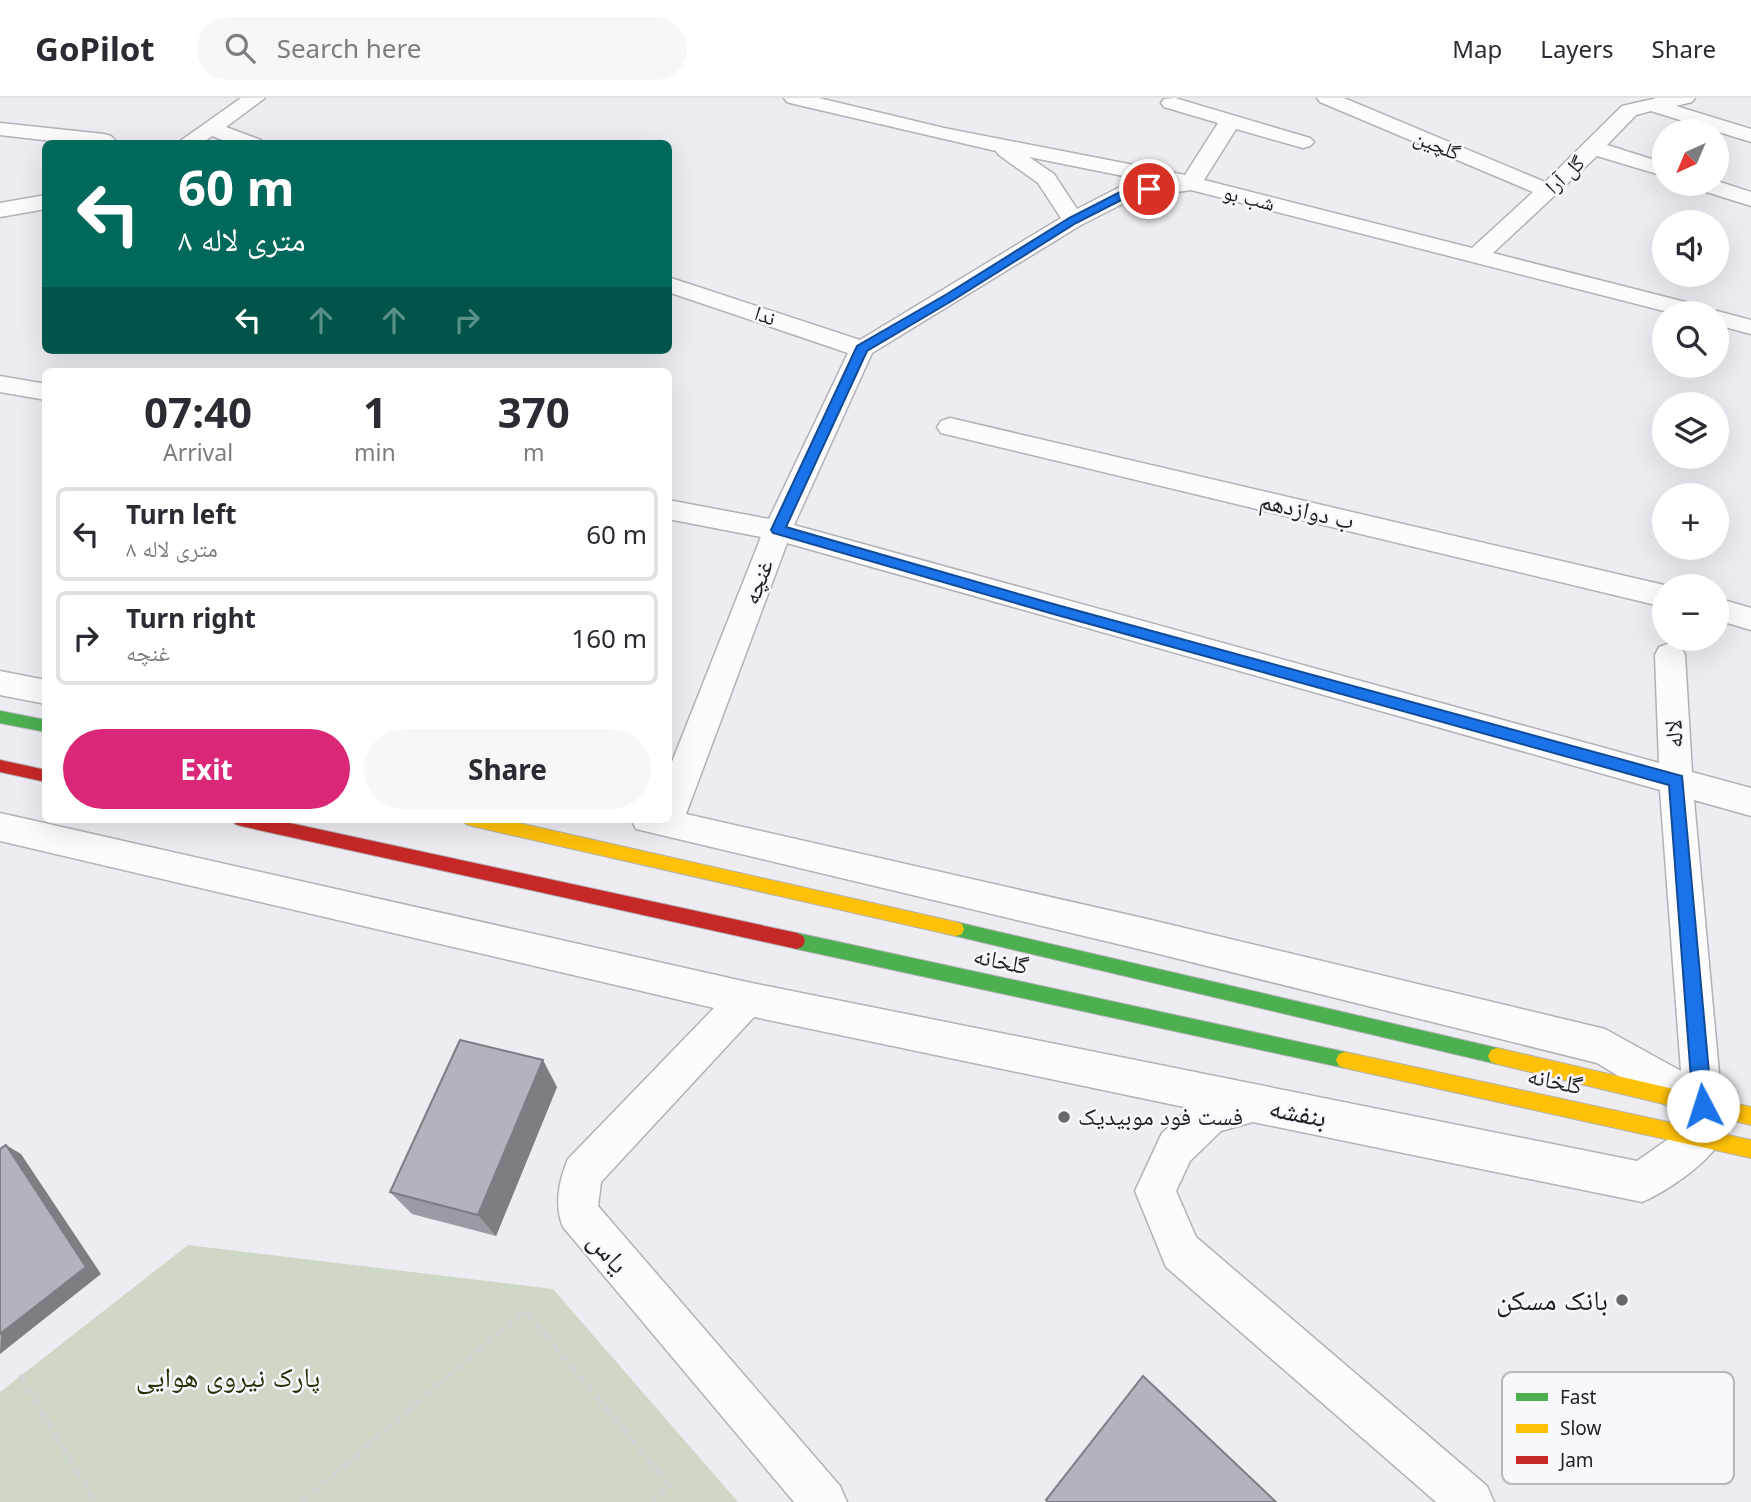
<!DOCTYPE html>
<html lang="en">
<head>
<meta charset="utf-8">
<style>
	:root { --surface:#fff; --page:#f7f7f7; --text:#2b2b33; --muted:#7c7c81; --line:#e1e1e2; --accent:#db2777 }
	body { margin:0; font-family:"Noto Sans","Noto Naskh Arabic",sans-serif; background:var(--page); color:var(--text); height:100vh; display:flex; flex-direction:column; font-size:26px; white-space:nowrap }
	* { box-sizing:border-box; margin:0 }
	p { font-size:23px; color:var(--muted) }
	.icon { flex:none; width:38px; height:38px; fill:none; stroke:currentColor; stroke-width:2; stroke-linecap:round; stroke-linejoin:round }
	.map { position:relative; flex:1; overflow:hidden }
	.drawer { position:absolute; left:42px; top:270px; width:630px; height:455px; display:flex; flex-direction:column; background:var(--surface); border-radius:10px; box-shadow:0 7px 28px #0002 }
	.drawer>* { flex:none }
	.banner { position:absolute; left:42px; top:42px; width:630px; height:214px; border-radius:10px; box-shadow:0 7px 28px #0002; background:#00695c; color:#fff; overflow:hidden }
	.needle { width:46px; rotate:224deg }
	.controls { position:absolute; left:1652px; top:21px; display:grid; gap:14px }
	.controls a { display:grid; place-items:center; width:77px; height:77px; border-radius:50%; background:var(--surface); box-shadow:0 7px 28px #0002; font-size:35px }
	.pin { position:absolute; display:grid; place-items:center; width:60px; height:60px; color:#fff; margin:-30px; border:4px solid #fff; border-radius:50%; box-shadow:0 2px 7px #0007 }
	.me { position:absolute; width:77px; margin:-38px; rotate:355deg; stroke-linejoin:round; filter:drop-shadow(0 0 5px #0008) }
	.turn { display:flex; align-items:center; gap:24px; height:147px; padding:0 21px; font-size:32px }
	.turn .icon { width:91px; height:91px; stroke-width:2.5 }
	.turn b { display:block; font-size:49px; line-height:60px }
	.lanes { display:flex; align-items:center; height:66px; padding:0 21px; background:#0003; justify-content:center; gap:35px; direction:ltr }
	.lanes .off { opacity:.35 }
	.eta { display:flex; justify-content:space-evenly; align-items:center; height:119px; text-align:center }
	.eta b { font-size:42px; font-weight:700; line-height:49px }
	.cta { display:flex; gap:14px; margin-top:auto; padding:14px 21px }
	.cta a { flex:1; height:80px; border-radius:42px; background:var(--accent); color:#fff; font-size:28px; font-weight:700; line-height:80px; text-align:center }
	.cta a+a { background:var(--page); color:var(--text) }
	ul { padding:0; list-style:none }
	li { display:flex; align-items:center; gap:21px; height:94px; margin:0 14px 10px; padding:0 7px; border:4px solid var(--line); border-radius:10px }
	li div { flex:1 }
	li b { display:block; font-size:26px }
	li em { font-style:normal }
	header { display:flex; align-items:center; gap:42px; box-sizing:border-box; height:98px; padding:0 35px; background:var(--surface); border-bottom:2px solid var(--line) }
	header strong { font-size:33px }
	nav { display:flex; gap:38px; margin-inline-start:auto; font-size:24px }
	.search { width:490px; height:63px; background:var(--page); display:flex; align-items:center; gap:18px; box-sizing:border-box; padding:0 24px; border-radius:38px; color:var(--muted); font-size:26px }
	.map>svg:first-child { display:block }
</style>
</head>
<body>
<header>
<strong>GoPilot</strong>
<div class="search"><svg class="icon" aria-label="search" viewBox="0 0 24 24"><circle cx="10" cy="10" r="6"/><path d="M15 15l6 6"/></svg>Search here</div>
<nav><a>Map</a><a>Layers</a><a>Share</a></nav>
</header>
<div class="map">
<svg width="1751" height="1404" viewBox="0 0 1751 1404">
	<rect width="100%" height="100%" fill="#edecf2"/>
	<polygon fill="#cfd8c7" points="188,1147 553,1191 738,1404 0,1404 0,1294"/>
	<g fill="none" stroke-linecap="round" stroke-linejoin="round">
		<g stroke="#b2b1b5" stroke-width="3">
			<g id="street">
				<polygon points="241,0 265,0 226,29 261,42 264,46 233,46 212,38 201,46 176,46"/>
				<path d="M 784,0 L 819,0 L 944,30 L 1185,77 L 1218,25 L 1164,9 L 1161,5 L 1164,1 L 1175,0 L 1310,40 L 1314,44 L 1310,48 L 1303,50 L 1236,31 L 1204,82 L 1472,150 L 1533,94 L 1320,4 L 1317,0 L 1344,0 L 1545,84 L 1622,8 L 1657,0 L 1695,0 L 1692,4 L 1676,8 L 1751,31 L 1751,44 L 1651,13 L 1636,17 L 1607,47 L 1664,65 L 1664,78 L 1597,58 L 1493,155 L 1709,210 L 1711,214 L 1717,213 L 1751,222 L 1751,236 L 1717,227 L 1717,215 L 1672,215 L 1191,92 L 1134,100 L 1081,127 L 872,255 L 794,427 L 1659,665 L 1655,557 L 1659,549 L 1670,545 L 1681,549 L 1685,557 L 1692,674 L 1751,690 L 1751,718 L 1694,702 L 1722,1008 L 1717,1021 L 1711,1023 L 1716,1025 L 1722,1039 C 1712,1063 1666,1094 1642,1104 L 1253,1024 L 1221,1033 L 1190,1063 L 1176,1093 L 1196,1139 L 1487,1388 L 1494,1404 L 1436,1404 L 1166,1169 L 1135,1093 L 1162,1035 L 1189,1010 L 754,919 L 601,1084 L 598,1108 L 840,1388 L 847,1404 L 794,1404 L 563,1129 C 554,1108 559,1082 568,1061 L 714,910 L 0,743 L 0,715 L 747,884 L 1637,1063 L 1694,1023 L 1689,1021 L 1685,1011 L 1680,1012 L 1666,1007 L 1597,965 L 1147,853 L 636,731 L 631,721 L 668,721 L 668,674 L 761,439 L 668,421 L 668,402 L 769,421 L 848,255 L 668,194 L 668,179 L 860,242 L 1061,120 L 1038,85 L 999,57 L 996,53 L 794,6 L 787,4 ZM 1029,59 L 1153,84 L 1120,89 L 1077,111 L 1054,76 ZM 787,445 L 1660,692 L 1681,973 L 1605,931 L 1147,821 L 686,716 Z"/>
				<polygon points="0,25 104,36 111,38 115,42 112,46 78,46 0,37"/>
				<polygon points="1717,83 1751,94 1751,108 1697,91 1694,86 1717,86"/>
				<polygon points="46,97 46,111 0,119 0,105"/>
				<polygon points="0,278 46,286 46,302 0,294"/>
				<polygon points="950,320 1664,487 1667,488 1664,488 1664,509 941,335 937,329 941,323"/>
				<polygon points="1717,500 1751,510 1751,532 1717,522"/>
				<polygon points="0,573 46,582 46,606 0,597"/>
			</g>
		</g>
		<g stroke="#b2b1b5" stroke-width="2">
			<g id="fast">
				<polygon points="0,613 46,622 46,634 0,625"/>
				<polygon points="956,824 1497,950 1503,952 1506,958 1503,964 1497,966 956,838 950,836 948,831 950,826"/>
				<polygon points="797,835 1345,954 1351,956 1354,962 1351,968 1345,970 797,851 791,848 789,843 791,838"/>
			</g>
		</g>
		<g stroke="#b2b1b5" stroke-width="2">
			<g id="slow">
				<polygon points="464,721 501,721 956,824 962,826 964,831 962,836 956,838 472,728 466,726"/>
				<polygon points="1497,950 1751,1009 1751,1027 1497,966 1491,964 1488,958 1491,952"/>
				<polygon points="1345,954 1751,1042 1751,1060 1345,970 1339,968 1336,962 1339,956"/>
			</g>
		</g>
		<g stroke="#b2b1b5" stroke-width="2">
			<g id="jam">
				<polygon points="0,662 46,672 46,684 0,674"/>
				<polygon points="233,721 271,721 797,835 803,838 805,843 803,848 797,851 241,728 235,726"/>
			</g>
		</g>
		<g stroke="#d2d2d3" stroke-width="5" stroke-dasharray="9 4.5" stroke-linecap="butt">
			<polyline points="20,1277 96,1404"/>
			<polyline points="302,1404 525,1212 669,1387 653,1404"/>
		</g>
		<use href="#street" fill="#fcfcfd" fill-rule="evenodd"/>
		<use href="#fast" fill="#4caf50" fill-rule="evenodd"/>
		<use href="#slow" fill="#ffc107" fill-rule="evenodd"/>
		<use href="#jam" fill="#c62828" fill-rule="evenodd"/>
	</g>
	<polygon fill="#9b99a2" points="557,989 496,1138 412,1116 390,1094"/>
	<g fill="#7e7d84">
		<polygon points="543,962 557,989 496,1138 478,1117"/>
		<polygon points="6,1047 21,1056 101,1176 0,1256"/>
	</g>
	<g fill="#b4b2bc" stroke="#7e7d84" stroke-width="2">
		<polygon points="460,942 543,962 478,1117 390,1094"/>
		<polygon points="6,1047 86,1169 0,1236 0,1051"/>
		<polygon points="1143,1278 1276,1404 1048,1404 1046,1402"/>
	</g>
	<polygon fill="#1a73e8" stroke="#114b97" stroke-width="2" points="1149,88 1154,91 1153,93 1131,97 1076,125 955,201 867,253 786,429 1057,507 1682,678 1712,1008 1709,1014 1703,1017 1696,1014 1693,1008 1669,687 1057,517 773,435 771,432 857,248 947,196 1069,120 1124,92"/>
	<g fill="#68676c" stroke="#f9f7fe" stroke-width="2.5">
		<circle cx="1064" cy="1019" r="7"/>
		<circle cx="1622" cy="1202" r="7"/>
	</g>
	<g text-anchor="middle" stroke-width="5" stroke-linejoin="round" paint-order="stroke">
		<g font-size="21" fill="#212024" stroke="#f9f7fe">
			<text transform="translate(1437 47) rotate(23)" y="7">گلچین</text>
			<text transform="translate(1565 77) rotate(-43)" y="7">گل آرا</text>
			<text transform="translate(1249 100) rotate(14)" y="7">شب بو</text>
			<text transform="translate(765 218) rotate(19)" y="7">ندا</text>
		</g>
		<g font-size="24" fill="#212024" stroke="#f9f7fe">
			<text transform="translate(1307 413) rotate(13)" y="8">ب دوازدهم</text>
			<text transform="translate(758 484) rotate(-69)" y="8">غنچه</text>
			<text transform="translate(1674 636) rotate(-93)" y="8">لاله</text>
			<text transform="translate(1001 863) rotate(12)" y="8">گلخانه</text>
			<text transform="translate(1555 983) rotate(12)" y="8">گلخانه</text>
		</g>
		<g font-size="24" fill="#212024" stroke="#f9f7fe" text-anchor="start">
			<text x="1078" y="1027">فست فود موبیدیک</text>
		</g>
		<g font-size="28" fill="#212024" stroke="#f9f7fe">
			<text transform="translate(1298 1014) rotate(11)" y="10">بنفشه</text>
			<text transform="translate(609 1154) rotate(50)" y="10">یاس</text>
		</g>
		<g font-size="28" fill="#212024" stroke="#f9f7fe" text-anchor="end">
			<text x="1608" y="1212">بانک مسکن</text>
		</g>
		<g font-size="28" fill="#1f3100" stroke="#f9f7fe">
			<text x="228" y="1289">پارک نیروی هوایی</text>
		</g>
	</g>
	<rect x="1502" y="1274" width="232" height="112" rx="10" fill="#f9f7fe" stroke="#b8b6bd" stroke-width="2"/>
	<rect x="1516" y="1295" width="32" height="8" fill="#4caf50"/>
	<rect x="1516" y="1326" width="32" height="9" fill="#ffc107"/>
	<rect x="1516" y="1358" width="32" height="8" fill="#c62828"/>
	<g font-size="19" fill="#212024">
		<text x="1560" y="1306">Fast</text>
		<text x="1560" y="1337">Slow</text>
		<text x="1560" y="1369">Jam</text>
	</g>
</svg>
<div class="controls">
<a><svg class="needle" viewBox="-14 -14 28 28"><path d="M0-13l5 13h-10z" fill="#e53935"/><path d="M0 13l5-13h-10z" fill="#7c7c81"/></svg></a>
<a><svg class="icon" aria-label="sound" viewBox="0 0 24 24"><path d="M4 9h4l5-4v14l-5-4H4zM17 9q2 3 0 6"/></svg></a>
<a><svg class="icon" aria-label="search" viewBox="0 0 24 24"><circle cx="10" cy="10" r="6"/><path d="M15 15l6 6"/></svg></a>
<a><svg class="icon" aria-label="layers" viewBox="0 0 24 24"><path d="M12 4l9 5-9 5-9-5zM3 14l9 5 9-5"/></svg></a>
<a>+</a>
<a>−</a>
</div>
<div class="pin" style="left:1149px;top:91px;background:#d93025"><svg class="icon" aria-label="arrive" viewBox="0 0 24 24"><path d="M6 21V4h12l-3 4 3 4H6"/></svg></div>
<svg class="me" style="left:1703px;top:1008px" viewBox="-20 -20 40 40"><circle r="19" fill="#fff"/><path d="M0-13L10 11 0 6-10 11z" fill="#1a73e8"/></svg>
<div class="banner">
<div class="turn"><svg class="icon" aria-label="left" viewBox="0 0 24 24"><path d="M17 20v-9H6M10 6l-5 5 5 5"/></svg><div><b>60 m</b>۸ متری لاله</div></div>
<div class="lanes"><svg class="icon" aria-label="left" viewBox="0 0 24 24"><path d="M17 20v-9H6M10 6l-5 5 5 5"/></svg><svg class="icon off" aria-label="ahead" viewBox="0 0 24 24"><path d="M12 20V5M6 11l6-6 6 6"/></svg><svg class="icon off" aria-label="ahead" viewBox="0 0 24 24"><path d="M12 20V5M6 11l6-6 6 6"/></svg><svg class="icon off" aria-label="right" viewBox="0 0 24 24"><path d="M7 20v-9h11M14 6l5 5-5 5"/></svg></div>
</div>
<section class="drawer">
<div class="eta">
<div><b>07:40</b><p>Arrival</p></div>
<div><b>1</b><p>min</p></div>
<div><b>370</b><p>m</p></div>
</div>
<ul>
<li><svg class="icon" aria-label="left" viewBox="0 0 24 24"><path d="M17 20v-9H6M10 6l-5 5 5 5"/></svg><div><b>Turn left</b><p>۸ متری لاله</p></div><em>60 m</em></li>
<li><svg class="icon" aria-label="right" viewBox="0 0 24 24"><path d="M7 20v-9h11M14 6l5 5-5 5"/></svg><div><b>Turn right</b><p>غنچه</p></div><em>160 m</em></li>
</ul>
<div class="cta"><a>Exit</a><a>Share</a></div>
</section>
</div>
</body>
</html>
